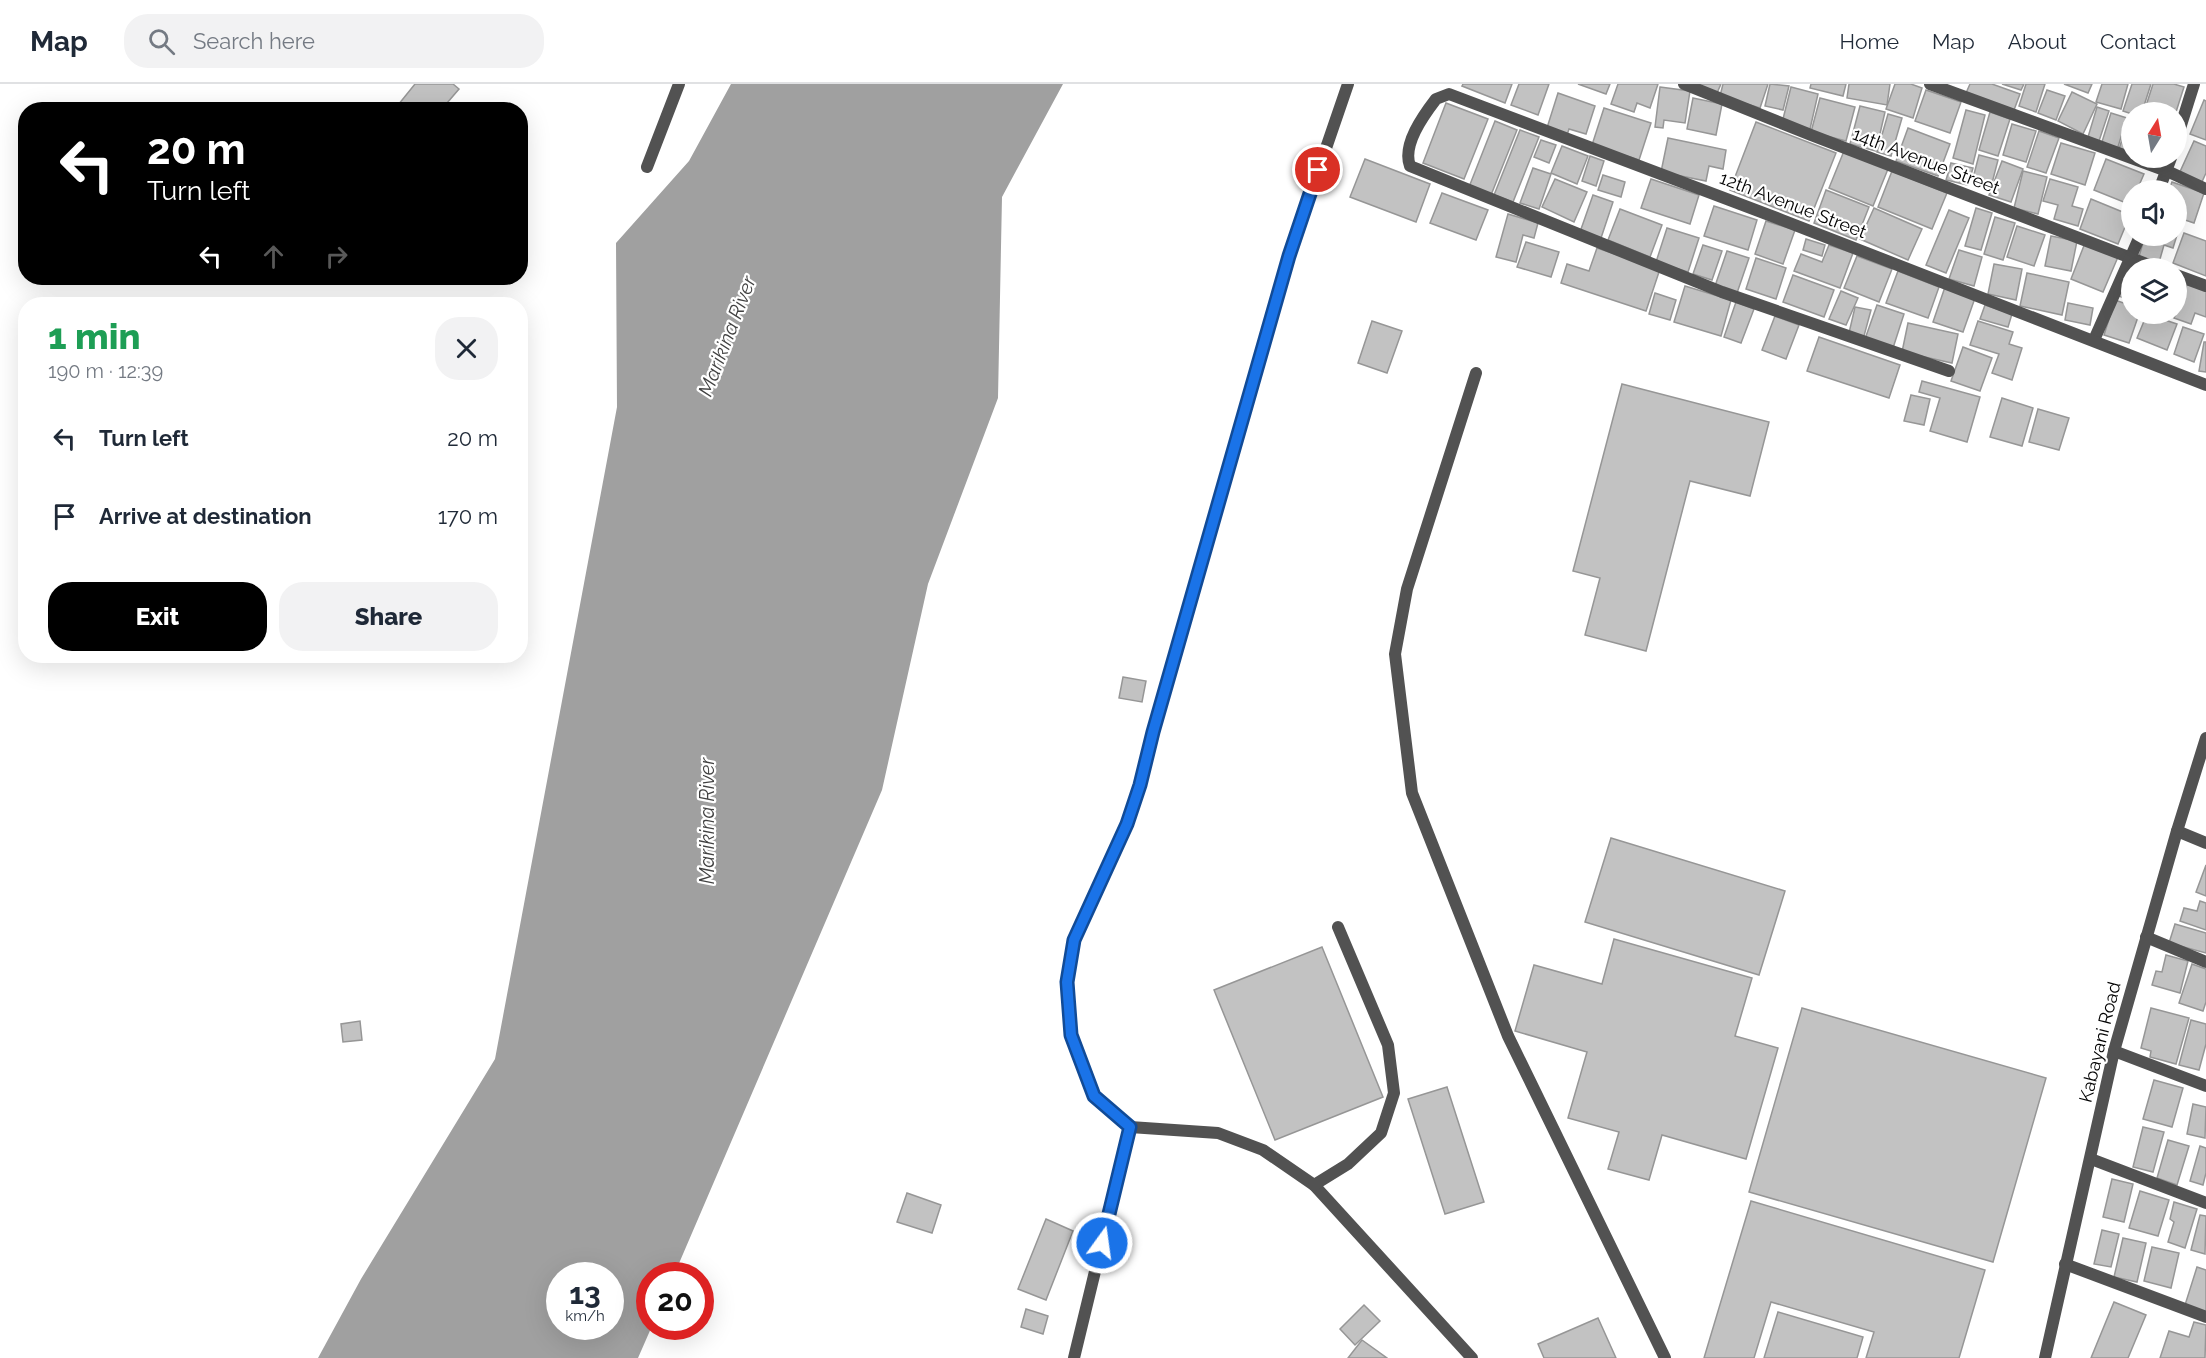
<!DOCTYPE html>
<html lang="en">
<head>
<meta charset="utf-8">
<style>
	:root { --surface:#fff; --page:#f2f2f3; --text:#1f2937; --muted:#747a83; --line:#e0e1e3; --accent:#000 }
	body { margin:0; font-family:Raleway,sans-serif; background:var(--page); color:var(--text); height:100vh; display:flex; flex-direction:column; font-size:22px; white-space:nowrap }
	* { box-sizing:border-box; margin:0 }
	p { font-size:20px; color:var(--muted) }
	.icon { flex:none; width:33px; height:33px; fill:none; stroke:currentColor; stroke-width:2; stroke-linecap:round; stroke-linejoin:round }
	.map { position:relative; flex:1; overflow:hidden }
	.details { position:absolute; left:18px; top:213px; width:510px; height:366px; display:flex; flex-direction:column; background:var(--surface); border-radius:24px; box-shadow:0 6px 24px #0002 }
	.details>* { flex:none }
	.banner { position:absolute; left:18px; top:18px; width:510px; height:183px; border-radius:24px; box-shadow:0 6px 24px #0002; background:#000; color:#fff; overflow:hidden }
	.needle { width:39px; rotate:11deg }
	.controls { position:absolute; left:2121px; top:18px; display:grid; gap:12px }
	.controls a { display:grid; place-items:center; width:66px; height:66px; border-radius:50%; background:var(--surface); box-shadow:0 6px 24px #0002; font-size:30px }
	.speed { position:absolute; left:546px; top:1178px; display:flex; gap:12px; font-size:30px; font-weight:700; text-align:center }
	.speed>* { display:grid; place-content:center; width:78px; height:78px; border-radius:50%; background:var(--surface); box-shadow:0 6px 24px #0002; line-height:1 }
	.speed small { font-size:15px; font-weight:400 }
	.speed .limit { border:9px solid #d22; background:#fff; color:#111 }
	.pin { position:absolute; display:grid; place-items:center; width:51px; height:51px; color:#fff; margin:-26px; border:3px solid #fff; border-radius:50%; box-shadow:0 2px 6px #0007 }
	.me { position:absolute; width:66px; margin:-33px; rotate:14deg; stroke-linejoin:round; filter:drop-shadow(0 0 4px #0008) }
	.turn { display:flex; align-items:center; gap:21px; height:126px; padding:0 30px; font-size:27px }
	.turn .icon { width:78px; height:78px; stroke-width:2.5 }
	.turn b { display:block; font-size:42px; line-height:51px }
	.lanes { display:flex; align-items:center; height:57px; padding:0 30px; background:#0003; justify-content:center; gap:30px; direction:ltr }
	.lanes .off { opacity:.35 }
	.round { display:grid; place-items:center; flex:none; width:63px; height:63px; border-radius:24px; background:var(--page) }
	.summary { display:flex; align-items:center; justify-content:space-between; height:102px; padding:0 30px }
	h1 { font-size:36px; font-weight:800; line-height:45px; color:#1e9e55 }
	.primary-button { display:flex; gap:12px; margin-top:auto; padding:12px 30px }
	.primary-button a { flex:1; height:69px; border-radius:24px; background:var(--accent); color:#fff; font-size:24px; font-weight:800; line-height:69px; text-align:center }
	.primary-button a+a { background:var(--page); color:var(--text) }
	ul { padding:0; list-style:none }
	li { display:flex; align-items:center; gap:18px; height:78px; padding:0 30px }
	li div { flex:1 }
	li b { display:block; font-size:22px }
	li em { font-style:normal }
	header { display:flex; align-items:center; gap:36px; box-sizing:border-box; height:84px; padding:0 30px; background:var(--surface); border-bottom:2px solid var(--line) }
	header strong { font-size:28px }
	nav { display:flex; gap:33px; margin-inline-start:auto; font-size:21px }
	.search { width:420px; height:54px; background:var(--page); display:flex; align-items:center; gap:15px; box-sizing:border-box; padding:0 21px; border-radius:24px; color:var(--muted); font-size:22px }
	.map>svg:first-child { display:block }
</style>
</head>
<body>
<header>
<strong>Map</strong>
<div class="search"><svg class="icon" aria-label="search" viewBox="0 0 24 24"><circle cx="10" cy="10" r="6"/><path d="M15 15l6 6"/></svg>Search here</div>
<nav><a>Home</a><a>Map</a><a>About</a><a>Contact</a></nav>
</header>
<div class="map">
<svg width="2206" height="1274" viewBox="0 0 2206 1274">
	<rect width="100%" height="100%" fill="#fff"/>
	<path fill="#a0a0a0" fill-rule="evenodd" d="M 731,0 L 1063,0 L 1002,113 L 998,314 L 928,500 L 882,706 L 674,1191 L 650,1191 L 650,1242 L 652,1242 L 638,1274 L 318,1274 L 361,1195 L 495,975 L 617,323 L 616,159 L 689,77 ZM 560,1191 L 610,1191 L 610,1242 L 560,1242 Z"/>
	<g fill="#c2c2c2" stroke="#969696" stroke-width="1.5">
		<polygon points="415,0 453,0 459,5 441,26 394,26"/>
		<polygon points="1463,0 1512,0 1505,19 1462,2"/>
		<polygon points="1519,0 1549,0 1538,31 1511,21"/>
		<polygon points="1578,0 1610,0 1606,10"/>
		<polygon points="1618,0 1658,0 1650,24 1637,19 1634,28 1611,20"/>
		<polygon points="1697,0 1721,0 1717,9"/>
		<polygon points="1723,0 1768,0 1760,24 1720,12"/>
		<polygon points="1770,0 1789,2 1783,26 1765,22"/>
		<polygon points="1811,0 1846,0 1843,12 1810,4"/>
		<polygon points="1849,0 1890,0 1887,21 1847,14"/>
		<polygon points="1895,0 1911,0 1922,4 1913,34 1886,25"/>
		<polygon points="1970,0 1992,0 2020,10 2014,26 1966,9"/>
		<polygon points="2002,0 2024,0 2021,6"/>
		<polygon points="2026,0 2045,0 2036,28 2019,22"/>
		<polygon points="2064,0 2092,0 2088,9"/>
		<polygon points="2102,0 2128,0 2121,25 2096,18"/>
		<polygon points="2132,0 2151,0 2142,28 2132,30 2123,27"/>
		<polygon points="2153,0 2174,0 2184,3 2176,28 2144,28"/>
		<polygon points="1660,3 1690,7 1685,39 1664,36 1663,44 1655,43"/>
		<polygon points="1791,3 1818,10 1810,45 1782,39"/>
		<polygon points="1926,6 1961,18 1950,49 1915,37"/>
		<polygon points="2047,6 2065,12 2056,36 2038,29"/>
		<polygon points="2072,8 2097,20 2083,50 2058,37"/>
		<polygon points="1558,9 1595,22 1586,50 1569,45 1566,54 1546,47"/>
		<polygon points="1693,14 1722,20 1716,51 1687,45"/>
		<polygon points="1820,14 1855,23 1846,57 1811,48"/>
		<polygon points="2204,16 2206,17 2206,56 2190,50"/>
		<polygon points="1446,19 1488,35 1464,95 1423,79"/>
		<polygon points="1860,22 1885,28 1876,67 1850,60"/>
		<polygon points="2097,23 2109,27 2099,57 2088,53"/>
		<polygon points="1604,24 1651,39 1639,76 1592,61"/>
		<polygon points="1966,26 1985,31 1973,80 1953,74"/>
		<polygon points="1990,28 2010,35 1998,72 1979,66"/>
		<polygon points="2111,29 2127,34 2117,66 2101,61"/>
		<polygon points="1888,30 1902,34 1891,72 1877,68"/>
		<polygon points="2130,31 2132,32 2132,72 2118,68"/>
		<polygon points="1495,37 1517,46 1491,111 1469,103"/>
		<polygon points="1756,38 1836,69 1809,137 1730,106"/>
		<polygon points="2012,40 2036,47 2026,78 2003,71"/>
		<polygon points="1908,44 1950,60 1938,92 1896,77"/>
		<polygon points="1520,46 1539,53 1513,118 1494,111"/>
		<polygon points="2039,47 2059,54 2046,89 2027,83"/>
		<polygon points="1668,54 1726,66 1723,85 1709,82 1706,97 1661,88"/>
		<polygon points="1541,56 1556,61 1549,79 1534,73"/>
		<polygon points="2194,57 2206,62 2206,89 2201,100 2179,90"/>
		<polygon points="2061,59 2095,69 2085,101 2051,90"/>
		<polygon points="1562,62 1588,72 1577,100 1551,89"/>
		<polygon points="1844,67 1888,85 1873,122 1829,104"/>
		<polygon points="1979,71 1998,76 1991,103 1972,98"/>
		<polygon points="1590,72 1604,77 1596,102 1582,97"/>
		<polygon points="1365,75 1430,100 1416,138 1350,113"/>
		<polygon points="2106,75 2144,90 2137,106 2132,106 2131,121 2094,106"/>
		<polygon points="2002,77 2023,85 2011,118 1989,111"/>
		<polygon points="1951,79 1973,84 1968,101 1946,96"/>
		<polygon points="1533,84 1551,90 1539,125 1520,119"/>
		<polygon points="1892,87 1947,109 1932,145 1878,123"/>
		<polygon points="2023,87 2047,93 2038,130 2014,124"/>
		<polygon points="1603,91 1625,98 1621,113 1598,106"/>
		<polygon points="1555,95 1587,108 1574,138 1542,123"/>
		<polygon points="1651,95 1699,111 1690,140 1641,124"/>
		<polygon points="2050,95 2078,103 2072,122 2083,125 2078,142 2054,135 2058,121 2043,117"/>
		<polygon points="2172,98 2204,109 2194,139 2176,133 2176,106 2169,106"/>
		<polygon points="1826,106 1869,123 1856,156 1814,139"/>
		<polygon points="1442,109 1488,126 1476,156 1430,139"/>
		<polygon points="1593,111 1613,118 1601,154 1580,148"/>
		<polygon points="2091,115 2130,131 2118,160 2080,145"/>
		<polygon points="1714,122 1757,136 1748,166 1704,152"/>
		<polygon points="1874,124 1922,145 1908,176 1860,155"/>
		<polygon points="1976,124 1992,129 1981,166 1965,162"/>
		<polygon points="1620,125 1662,141 1650,173 1608,156"/>
		<polygon points="1949,126 1969,134 1946,189 1926,181"/>
		<polygon points="1508,130 1538,139 1534,154 1523,151 1516,178 1496,173"/>
		<polygon points="1995,133 2015,139 2003,176 1984,170"/>
		<polygon points="1766,137 1795,146 1783,180 1755,170"/>
		<polygon points="2017,142 2045,151 2034,182 2007,173"/>
		<polygon points="1667,144 1699,154 1688,188 1656,178"/>
		<polygon points="2184,149 2206,157 2206,192 2173,179"/>
		<polygon points="2177,151 2173,164 2164,161 2158,182 2138,176 2145,152"/>
		<polygon points="2051,152 2077,157 2071,187 2045,182"/>
		<polygon points="1806,155 1825,161 1822,172 1803,166"/>
		<polygon points="1526,158 1559,168 1551,193 1517,183"/>
		<polygon points="2085,159 2118,173 2103,208 2071,195"/>
		<polygon points="1703,161 1722,167 1712,196 1693,190"/>
		<polygon points="1829,161 1853,169 1840,204 1794,187 1801,170 1822,178"/>
		<polygon points="1597,164 1660,185 1646,227 1561,199 1567,180 1589,187"/>
		<polygon points="1959,166 1982,173 1974,202 1949,195"/>
		<polygon points="1727,167 1749,174 1737,209 1715,202"/>
		<polygon points="1857,172 1892,185 1879,218 1844,204"/>
		<polygon points="1756,174 1786,184 1776,215 1746,205"/>
		<polygon points="2132,178 2147,184 2132,184 2132,217 2119,212"/>
		<polygon points="1994,180 2022,185 2016,216 1988,210"/>
		<polygon points="1898,187 1939,203 1928,234 1886,219"/>
		<polygon points="2027,189 2069,198 2062,231 2020,222"/>
		<polygon points="1793,191 1834,206 1824,233 1783,218"/>
		<polygon points="2188,198 2206,204 2206,233 2195,229 2191,240 2174,234"/>
		<polygon points="1685,202 1731,216 1721,252 1674,238"/>
		<polygon points="1945,203 1975,214 1963,248 1933,238"/>
		<polygon points="1841,207 1858,214 1846,241 1829,235"/>
		<polygon points="1655,209 1676,216 1670,236 1649,230"/>
		<polygon points="2115,216 2132,222 2132,230 2139,230 2129,259 2104,251"/>
		<polygon points="1736,218 1754,225 1741,259 1724,253"/>
		<polygon points="2068,219 2093,224 2090,241 2065,236"/>
		<polygon points="1877,221 1904,230 1893,264 1865,255"/>
		<polygon points="1985,221 2012,230 2008,243 1980,235"/>
		<polygon points="1855,223 1871,226 1864,252 1849,249"/>
		<polygon points="2147,230 2177,240 2167,266 2137,254"/>
		<polygon points="1775,232 1799,241 1786,275 1762,266"/>
		<polygon points="1372,237 1402,247 1387,289 1358,279"/>
		<polygon points="1978,237 2013,248 2009,260 2022,264 2012,296 1992,289 1999,270 1970,261"/>
		<polygon points="1908,239 1958,250 1952,279 1902,268"/>
		<polygon points="2183,243 2204,250 2194,278 2174,270"/>
		<polygon points="1819,253 1900,281 1889,314 1807,287"/>
		<polygon points="2204,258 2206,258 2206,288 2199,287"/>
		<polygon points="1963,263 1992,274 1980,307 1951,297"/>
		<polygon points="1922,297 1980,313 1967,358 1930,347 1940,314 1919,308"/>
		<polygon points="1622,300 1769,338 1750,412 1690,397 1646,567 1585,551 1600,494 1573,487"/>
		<polygon points="1911,311 1930,315 1924,341 1904,337"/>
		<polygon points="2002,314 2033,324 2022,362 1990,353"/>
		<polygon points="2038,325 2069,334 2059,366 2029,358"/>
		<polygon points="1123,593 1146,597 1142,618 1119,614"/>
		<polygon points="1611,754 1785,807 1759,891 1585,838"/>
		<polygon points="2206,781 2206,812 2196,808"/>
		<polygon points="2200,817 2206,819 2206,846 2180,837 2184,824 2197,827"/>
		<polygon points="2175,840 2206,849 2206,869 2169,859"/>
		<polygon points="1614,855 1752,894 1735,952 1778,964 1746,1075 1662,1051 1649,1096 1608,1085 1619,1048 1568,1034 1587,968 1515,947 1534,881 1602,900"/>
		<polygon points="1322,863 1383,1013 1275,1056 1214,906"/>
		<polygon points="2166,871 2188,877 2180,909 2152,901 2156,887 2162,888"/>
		<polygon points="2192,880 2206,885 2206,918 2203,927 2179,919"/>
		<polygon points="1802,924 2046,994 1993,1178 1749,1108"/>
		<polygon points="2151,924 2189,934 2176,980 2150,973 2151,967 2141,964"/>
		<polygon points="2191,936 2206,940 2206,960 2199,986 2179,981"/>
		<polygon points="360,937 362,956 343,958 341,940"/>
		<polygon points="2154,996 2183,1004 2172,1043 2143,1035"/>
		<polygon points="1447,1003 1484,1118 1445,1130 1408,1015"/>
		<polygon points="2193,1020 2206,1023 2205,1054 2187,1050"/>
		<polygon points="2143,1043 2164,1048 2153,1088 2133,1083"/>
		<polygon points="2168,1056 2189,1062 2177,1101 2157,1094"/>
		<polygon points="2200,1062 2206,1064 2206,1089 2203,1101 2190,1097"/>
		<polygon points="2112,1095 2133,1100 2124,1138 2103,1133"/>
		<polygon points="2140,1107 2169,1116 2158,1152 2129,1144"/>
		<polygon points="907,1109 941,1121 932,1149 897,1138"/>
		<polygon points="1751,1117 1985,1186 1959,1274 1866,1274 1874,1248 1771,1218 1754,1274 1704,1274"/>
		<polygon points="2174,1118 2197,1125 2185,1164 2168,1158 2174,1138 2170,1135"/>
		<polygon points="2200,1131 2206,1132 2205,1170 2191,1166"/>
		<polygon points="1046,1135 1073,1147 1046,1216 1018,1205"/>
		<polygon points="2102,1146 2119,1150 2111,1183 2094,1180"/>
		<polygon points="2123,1154 2146,1159 2137,1198 2114,1193"/>
		<polygon points="2152,1163 2179,1169 2171,1204 2144,1197"/>
		<polygon points="2197,1183 2206,1186 2206,1228 2185,1221"/>
		<polygon points="2114,1218 2146,1231 2128,1274 2091,1274"/>
		<polygon points="1364,1221 1380,1237 1355,1261 1340,1245"/>
		<polygon points="1026,1225 1048,1232 1043,1250 1021,1243"/>
		<polygon points="1778,1228 1863,1253 1857,1274 1764,1274"/>
		<polygon points="1598,1234 1616,1274 1544,1274 1538,1260"/>
		<polygon points="2194,1238 2206,1241 2205,1274 2160,1274 2169,1247 2189,1253"/>
		<polygon points="1362,1256 1387,1274 1348,1274"/>
	</g>
	<g fill="none" stroke-linecap="round" stroke-linejoin="round">
		<g stroke="#525252" stroke-width="12">
			<polyline points="1348,0 1289,172 1153,648 1140,701 1127,740 1074,856 1067,898 1071,951 1094,1012 1130,1043 1218,1049 1263,1066 1314,1101 1472,1274"/>
			<polyline points="1684,0 1811,51 2157,184"/>
			<polyline points="1930,0 2167,87 2206,105"/>
			<polyline points="2176,57 2194,0"/>
			<polyline points="2159,106 2171,74"/>
			<polyline points="2176,191 2206,202"/>
			<polyline points="2094,256 2140,152"/>
			<path d="M 1949,287 L 1722,208 L 1410,82 C 1402,61 1423,32 1436,15 L 1449,10 L 1782,136 L 2206,301"/>
			<polyline points="1476,289 1407,505 1395,570 1412,709 1508,952 1665,1274"/>
			<polyline points="2177,747 2206,759"/>
			<polyline points="2146,853 2206,878"/>
			<polyline points="2114,967 2206,1002"/>
			<polyline points="2091,1075 2206,1119"/>
			<polyline points="1314,1101 1348,1080 1381,1049 1394,1009 1388,961 1338,843"/>
			<polyline points="2065,1180 2206,1233"/>
			<polyline points="1074,1274 1130,1043"/>
		</g>
		<polyline stroke="#525252" stroke-width="12" points="647,83 679,0"/>
		<polyline stroke="#525252" stroke-width="12" points="2045,1274 2114,967 2177,747 2206,654"/>
	</g>
	<g fill="none" stroke-linecap="round" stroke-linejoin="round">
		<g stroke="#114b97" stroke-width="15">
			<polyline id="route" points="1102,1159 1130,1043 1094,1012 1071,951 1067,898 1074,856 1127,740 1140,701 1153,648 1289,172 1318,86"/>
		</g>
		<use href="#route" stroke="#1a73e8" stroke-width="10"/>
	</g>
	<g text-anchor="middle" stroke-width="4.5" stroke-linejoin="round" paint-order="stroke">
		<g font-size="18" fill="#000" stroke="#fff">
			<text transform="translate(1926 77) rotate(21)" y="6">14th Avenue Street</text>
			<text transform="translate(1793 121) rotate(21)" y="6">12th Avenue Street</text>
			<text transform="translate(2100 958) rotate(-76)" y="6">Kabayani Road</text>
		</g>
		<g font-size="20" font-style="italic" fill="#414141" stroke="#fff">
			<text transform="translate(727 252) rotate(-69)" y="7">Marikina River</text>
			<text transform="translate(707 737) rotate(-90)" y="7">Marikina River</text>
		</g>
	</g>
</svg>
<div class="controls">
<a><svg class="needle" viewBox="-14 -14 28 28"><path d="M0-13l5 13h-10z" fill="#e53935"/><path d="M0 13l5-13h-10z" fill="#747a83"/></svg></a>
<a><svg class="icon" aria-label="sound" viewBox="0 0 24 24"><path d="M4 9h4l5-4v14l-5-4H4zM17 9q2 3 0 6"/></svg></a>
<a><svg class="icon" aria-label="layers" viewBox="0 0 24 24"><path d="M12 4l9 5-9 5-9-5zM3 14l9 5 9-5"/></svg></a>
</div>
<div class="speed"><div>13<small>km/h</small></div><div class="limit">20</div></div>
<div class="pin" style="left:1318px;top:86px;background:#d93025"><svg class="icon" aria-label="arrive" viewBox="0 0 24 24"><path d="M6 21V4h12l-3 4 3 4H6"/></svg></div>
<svg class="me" style="left:1102px;top:1159px" viewBox="-20 -20 40 40"><circle r="17" fill="#1a73e8" stroke="#fff" stroke-width="3"/><path d="M0-11L8 9 0 5-8 9z" fill="#fff"/></svg>
<div class="banner">
<div class="turn"><svg class="icon" aria-label="left" viewBox="0 0 24 24"><path d="M17 20v-9H6M10 6l-5 5 5 5"/></svg><div><b>20 m</b>Turn left</div></div>
<div class="lanes"><svg class="icon" aria-label="left" viewBox="0 0 24 24"><path d="M17 20v-9H6M10 6l-5 5 5 5"/></svg><svg class="icon off" aria-label="ahead" viewBox="0 0 24 24"><path d="M12 20V5M6 11l6-6 6 6"/></svg><svg class="icon off" aria-label="right" viewBox="0 0 24 24"><path d="M7 20v-9h11M14 6l5 5-5 5"/></svg></div>
</div>
<section class="details">
<div class="summary"><div><h1>1 min</h1><p>190 m · 12:39</p></div><a class="round"><svg class="icon" aria-label="close" viewBox="0 0 24 24"><path d="M6 6l12 12M18 6L6 18"/></svg></a></div>
<ul>
<li><svg class="icon" aria-label="left" viewBox="0 0 24 24"><path d="M17 20v-9H6M10 6l-5 5 5 5"/></svg><div><b>Turn left</b></div><em>20 m</em></li>
<li><svg class="icon" aria-label="arrive" viewBox="0 0 24 24"><path d="M6 21V4h12l-3 4 3 4H6"/></svg><div><b>Arrive at destination</b></div><em>170 m</em></li>
</ul>
<div class="primary-button"><a>Exit</a><a>Share</a></div>
</section>
</div>
</body>
</html>
